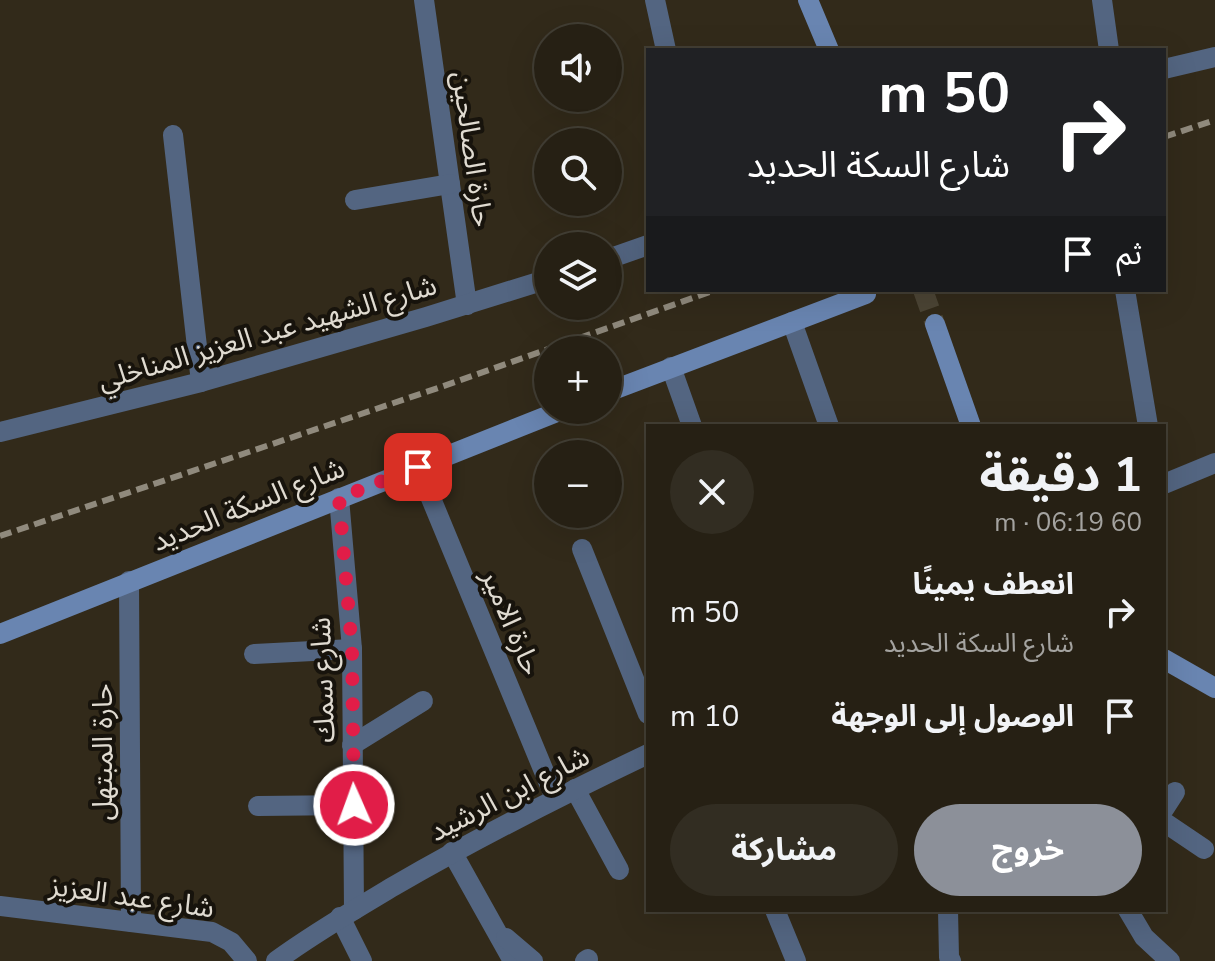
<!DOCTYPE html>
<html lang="ar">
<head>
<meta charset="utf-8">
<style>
	:root { --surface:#262014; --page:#322d22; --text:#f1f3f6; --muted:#a4a3a0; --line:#423e34; --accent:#8c9099 }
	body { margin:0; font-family:"Nunito Sans","Noto Sans Arabic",sans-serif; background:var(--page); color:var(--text); direction:rtl; height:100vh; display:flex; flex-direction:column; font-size:30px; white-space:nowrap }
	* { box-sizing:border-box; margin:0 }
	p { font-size:26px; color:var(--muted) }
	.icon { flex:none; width:44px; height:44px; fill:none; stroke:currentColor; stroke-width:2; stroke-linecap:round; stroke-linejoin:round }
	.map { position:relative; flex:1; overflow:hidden; direction:ltr }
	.panel { position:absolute; left:646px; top:424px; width:520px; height:488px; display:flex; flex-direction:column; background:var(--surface); border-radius:0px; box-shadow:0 8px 32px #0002,0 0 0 2px var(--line); direction:rtl }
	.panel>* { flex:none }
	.top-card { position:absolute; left:646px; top:48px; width:520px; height:244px; border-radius:0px; box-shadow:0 8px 32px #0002,0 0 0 2px var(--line); direction:rtl; background:#202124; color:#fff; overflow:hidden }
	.buttons { position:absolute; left:534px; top:24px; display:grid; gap:16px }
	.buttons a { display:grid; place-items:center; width:88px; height:88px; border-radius:50%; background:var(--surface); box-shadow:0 8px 32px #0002,0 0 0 2px var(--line); font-size:40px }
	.pin { position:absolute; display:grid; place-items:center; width:68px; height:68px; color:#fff; margin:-34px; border-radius:16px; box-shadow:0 4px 12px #0006 }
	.me { position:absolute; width:88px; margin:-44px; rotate:358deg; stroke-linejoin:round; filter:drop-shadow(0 0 6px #0008) }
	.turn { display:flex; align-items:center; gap:28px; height:168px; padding:0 24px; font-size:36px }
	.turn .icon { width:104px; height:104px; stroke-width:2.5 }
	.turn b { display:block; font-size:56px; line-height:68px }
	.then { display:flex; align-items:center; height:76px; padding:0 24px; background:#0003; gap:16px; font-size:30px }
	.round { display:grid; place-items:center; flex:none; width:84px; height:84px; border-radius:42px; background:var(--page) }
	.overview { display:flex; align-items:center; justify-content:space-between; height:136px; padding:0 24px }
	h1 { font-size:48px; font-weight:700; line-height:60px }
	.action { display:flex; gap:16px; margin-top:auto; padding:16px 24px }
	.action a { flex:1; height:92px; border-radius:48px; background:var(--accent); color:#fff; font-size:32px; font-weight:700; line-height:92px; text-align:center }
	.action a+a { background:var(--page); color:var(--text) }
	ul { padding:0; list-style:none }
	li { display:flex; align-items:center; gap:24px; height:104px; padding:0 24px }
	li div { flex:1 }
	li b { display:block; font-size:30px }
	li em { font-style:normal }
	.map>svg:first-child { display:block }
</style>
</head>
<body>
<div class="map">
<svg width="1215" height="961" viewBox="0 0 1215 961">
	<rect width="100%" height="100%" fill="#322a1a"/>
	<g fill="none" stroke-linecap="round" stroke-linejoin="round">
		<polyline stroke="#4c4535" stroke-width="20" stroke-dasharray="20 10" stroke-linecap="butt" points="923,290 935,324"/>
		<g stroke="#536581" stroke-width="20">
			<polyline points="424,0 467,305"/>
			<polyline points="655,0 666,50"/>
			<polyline points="1102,0 1109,50"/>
			<polyline points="1164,69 1215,57"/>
			<polyline points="173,135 201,382"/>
			<polyline points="355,200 450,184"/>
			<polyline points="608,259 648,245"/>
			<polyline points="1125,290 1148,426"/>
			<polyline points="792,322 829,426"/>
			<polyline points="671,367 692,426"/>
			<polyline points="0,432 201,382 426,317 548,279"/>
			<polyline points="418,467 555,798"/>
			<polyline points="1164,484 1215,463"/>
			<polyline points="339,498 352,649 354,910"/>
			<polyline points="582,549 648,714"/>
			<polyline points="129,581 131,922"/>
			<polyline points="254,654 352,649"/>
			<polyline points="352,745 423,701"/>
			<polyline points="575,789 619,870"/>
			<polyline points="258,806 354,805"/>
			<polyline points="1164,809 1175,792"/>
			<polyline points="1164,822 1204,849"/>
			<polyline points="452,852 513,961"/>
			<polyline points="0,906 212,932 231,942 247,961"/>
			<polyline points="775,910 796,961"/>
			<polyline points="948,910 949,957 951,961"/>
			<polyline points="1128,910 1144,937 1170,961"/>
			<polyline points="340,917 362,961"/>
			<polyline points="506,938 533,961"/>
			<path d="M 276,961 C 314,933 354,910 394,886 C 477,838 562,795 648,754"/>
			<polyline points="585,961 588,959"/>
		</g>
		<g stroke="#6985b1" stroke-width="20">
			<polyline points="808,0 829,50"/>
			<polyline points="935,324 971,426"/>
			<polyline points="608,392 866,294"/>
			<polyline points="0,634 562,410"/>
			<polyline points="1164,659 1215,688"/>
		</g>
		<g stroke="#908a7d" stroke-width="6" stroke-dasharray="12 6" stroke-linecap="butt">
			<polyline points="1164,137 1215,120"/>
			<polyline points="0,536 438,388 715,290"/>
		</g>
	</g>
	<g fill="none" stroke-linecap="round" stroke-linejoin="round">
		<polyline stroke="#e11d48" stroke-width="14" stroke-dasharray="0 25.2" points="354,805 352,649 339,498 418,467"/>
	</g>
	<g text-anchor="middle" stroke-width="8" stroke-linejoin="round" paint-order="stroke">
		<g font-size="28" fill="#e0dbd1" stroke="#17130c">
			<text transform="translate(473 149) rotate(82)" y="10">حارة الصالحين</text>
			<text transform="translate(267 332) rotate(-16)" y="10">شارع الشهيد عبد العزيز المناخلي</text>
			<text transform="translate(248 504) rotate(-22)" y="10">شارع السكة الحديد</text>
			<text transform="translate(512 622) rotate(67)" y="10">حارة الامير</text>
			<text transform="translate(322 680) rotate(-92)" y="10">شارع سمك</text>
			<text transform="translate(102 752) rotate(-90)" y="10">حارة المبتهل</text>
			<text transform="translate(509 793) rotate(-27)" y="10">شارع ابن الرشيد</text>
			<text transform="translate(132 896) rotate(8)" y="10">شارع عبد العزيز</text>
		</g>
	</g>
</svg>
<div class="buttons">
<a><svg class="icon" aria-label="sound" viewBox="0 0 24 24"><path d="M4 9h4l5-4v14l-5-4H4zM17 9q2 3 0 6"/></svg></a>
<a><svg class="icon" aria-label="search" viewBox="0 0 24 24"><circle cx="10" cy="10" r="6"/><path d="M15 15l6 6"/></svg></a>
<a><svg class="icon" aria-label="layers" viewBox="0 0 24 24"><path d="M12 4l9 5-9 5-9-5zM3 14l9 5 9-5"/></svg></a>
<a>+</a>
<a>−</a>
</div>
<div class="pin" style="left:418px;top:467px;background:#d93025"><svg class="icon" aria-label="arrive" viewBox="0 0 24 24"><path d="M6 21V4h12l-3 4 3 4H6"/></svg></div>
<svg class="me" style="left:354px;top:805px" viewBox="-20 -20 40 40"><circle r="17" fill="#e11d48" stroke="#fff" stroke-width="3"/><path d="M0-11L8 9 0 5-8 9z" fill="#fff"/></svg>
<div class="top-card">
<div class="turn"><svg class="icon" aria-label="right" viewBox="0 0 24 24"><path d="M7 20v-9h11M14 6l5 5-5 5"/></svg><div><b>50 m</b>شارع السكة الحديد</div></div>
<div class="then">ثم<svg class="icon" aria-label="arrive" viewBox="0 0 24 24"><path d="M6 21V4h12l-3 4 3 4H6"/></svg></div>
</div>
<section class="panel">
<div class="overview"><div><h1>1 دقيقة</h1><p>60 m · 06:19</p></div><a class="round"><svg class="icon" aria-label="close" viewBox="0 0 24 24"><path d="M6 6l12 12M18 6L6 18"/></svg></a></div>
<ul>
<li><svg class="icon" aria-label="right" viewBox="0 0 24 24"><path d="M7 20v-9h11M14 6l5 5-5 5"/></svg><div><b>انعطف يمينًا</b><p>شارع السكة الحديد</p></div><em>50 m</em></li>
<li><svg class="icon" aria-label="arrive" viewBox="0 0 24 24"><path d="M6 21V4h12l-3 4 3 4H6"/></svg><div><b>الوصول إلى الوجهة</b></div><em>10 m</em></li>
</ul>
<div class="action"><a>خروج</a><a>مشاركة</a></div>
</section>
</div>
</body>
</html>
